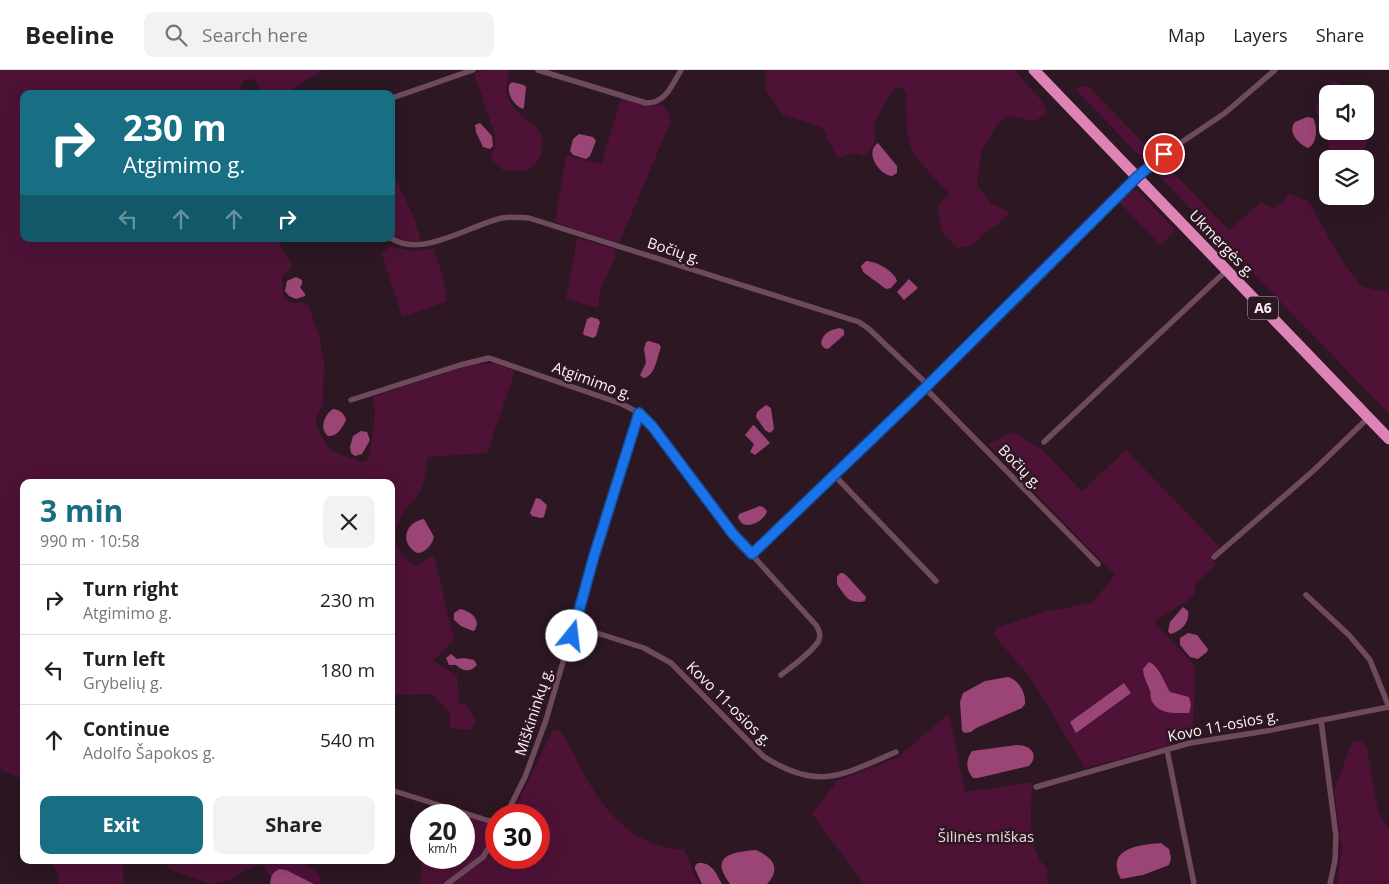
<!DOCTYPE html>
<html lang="en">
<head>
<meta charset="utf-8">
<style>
	:root { --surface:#fff; --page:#f2f2f2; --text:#222; --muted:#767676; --line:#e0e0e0; --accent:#186e83 }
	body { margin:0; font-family:"Open Sans",sans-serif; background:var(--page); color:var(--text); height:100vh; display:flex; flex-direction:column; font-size:19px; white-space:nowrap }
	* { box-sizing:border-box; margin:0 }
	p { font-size:16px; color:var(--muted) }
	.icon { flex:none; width:28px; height:28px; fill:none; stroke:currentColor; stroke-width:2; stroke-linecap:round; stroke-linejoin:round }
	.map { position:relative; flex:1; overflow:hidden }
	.panel { position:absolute; left:20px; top:409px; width:375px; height:385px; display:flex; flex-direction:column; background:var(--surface); border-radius:10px; box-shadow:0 5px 20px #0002 }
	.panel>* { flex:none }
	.guide { position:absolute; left:20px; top:20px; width:375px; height:152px; border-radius:10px; box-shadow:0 5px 20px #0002; background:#186e83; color:#fff; overflow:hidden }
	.tools { position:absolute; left:1319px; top:15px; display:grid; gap:10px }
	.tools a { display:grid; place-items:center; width:55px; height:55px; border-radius:10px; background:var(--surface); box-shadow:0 5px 20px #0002; font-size:25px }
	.speed { position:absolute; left:410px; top:734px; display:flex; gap:10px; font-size:25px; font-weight:700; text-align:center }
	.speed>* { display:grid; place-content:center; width:65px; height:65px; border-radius:50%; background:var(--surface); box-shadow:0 5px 20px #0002; line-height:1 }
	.speed small { font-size:12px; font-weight:400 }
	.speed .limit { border:8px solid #d22; background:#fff; color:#111 }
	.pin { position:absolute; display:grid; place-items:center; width:42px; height:42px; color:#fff; margin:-21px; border:2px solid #fff; border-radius:50%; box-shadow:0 1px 5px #0007 }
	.me { position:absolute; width:55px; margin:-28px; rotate:16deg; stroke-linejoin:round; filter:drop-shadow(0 0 4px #0008) }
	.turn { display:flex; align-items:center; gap:18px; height:105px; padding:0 20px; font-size:22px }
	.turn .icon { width:65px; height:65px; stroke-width:2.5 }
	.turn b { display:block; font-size:35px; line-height:42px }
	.lanes { display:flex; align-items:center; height:48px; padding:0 20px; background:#0003; justify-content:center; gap:25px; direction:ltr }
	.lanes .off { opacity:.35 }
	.round { display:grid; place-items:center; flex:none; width:52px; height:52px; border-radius:10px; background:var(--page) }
	.summary { display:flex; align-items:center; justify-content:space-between; height:85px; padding:0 20px }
	h1 { font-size:30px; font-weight:700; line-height:38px; color:var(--accent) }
	.action { display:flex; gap:10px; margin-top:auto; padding:10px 20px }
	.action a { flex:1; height:58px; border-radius:10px; background:var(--accent); color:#fff; font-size:20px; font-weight:700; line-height:58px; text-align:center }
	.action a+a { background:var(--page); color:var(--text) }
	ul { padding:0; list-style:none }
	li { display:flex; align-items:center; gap:15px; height:70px; padding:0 20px; border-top:1px solid var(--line) }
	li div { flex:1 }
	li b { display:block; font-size:19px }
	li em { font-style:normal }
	header { display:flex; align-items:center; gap:30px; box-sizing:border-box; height:70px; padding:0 25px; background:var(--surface); border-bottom:1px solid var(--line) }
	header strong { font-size:24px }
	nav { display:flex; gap:28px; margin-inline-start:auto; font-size:18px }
	.search { width:350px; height:45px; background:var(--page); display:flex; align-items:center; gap:12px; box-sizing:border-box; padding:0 18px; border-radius:10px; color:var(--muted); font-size:19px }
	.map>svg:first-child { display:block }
</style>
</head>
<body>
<header>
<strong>Beeline</strong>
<div class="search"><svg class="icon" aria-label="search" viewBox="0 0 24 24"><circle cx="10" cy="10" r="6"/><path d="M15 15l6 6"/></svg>Search here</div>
<nav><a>Map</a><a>Layers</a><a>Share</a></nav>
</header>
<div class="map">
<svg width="1389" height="814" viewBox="0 0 1389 814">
	<rect width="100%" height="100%" fill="#2c1722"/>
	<g fill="#4d1236">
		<path d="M 0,0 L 322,0 L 285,24 L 263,24 L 255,10 L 247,9 L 241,14 L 241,24 L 24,24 L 24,169 L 277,169 L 292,196 L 282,207 L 283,226 L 290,233 L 305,233 L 308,234 L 319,265 L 324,292 L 323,334 L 316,348 L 317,356 L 326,375 L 332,381 L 361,392 L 365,391 L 369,388 L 375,345 L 373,327 L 469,295 L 495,293 L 515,301 L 487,383 L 428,387 C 426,397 425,412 420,421 C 416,429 408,435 403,443 C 391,463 393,485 416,495 L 434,485 L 454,570 L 433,591 L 457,605 L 459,631 L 461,634 L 465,634 L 476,650 L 472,660 L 450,658 L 450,643 L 432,624 L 391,625 L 391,412 L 24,412 L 24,710 L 5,702 L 0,697 Z"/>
		<path d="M 485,0 L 510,0 C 508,11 503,20 509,30 C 521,55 551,52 540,86 C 534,103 519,101 504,101 L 492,90 L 491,85 L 495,77 L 495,65 L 474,3 Z"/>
		<path d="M 766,0 L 1014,0 L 1043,32 L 1047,42 C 1035,56 1026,49 1010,46 L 998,53 L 981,83 L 977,115 L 991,133 L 1007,141 L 1009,144 L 996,156 L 990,158 L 971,176 L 958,178 L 942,162 L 938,141 L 939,133 L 950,123 L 939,113 L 913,84 L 907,65 L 906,22 L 901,17 L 895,18 C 889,28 880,39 876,50 C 870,65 883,70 864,86 L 855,83 L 837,88 L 822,57 L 783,45 L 765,19 Z"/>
		<path d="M 1335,10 L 1347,24 L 1328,24 L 1328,61 L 1365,61 L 1365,47 C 1368,63 1369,76 1360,89 L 1332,89 L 1324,59 L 1315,41 L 1321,22 Z"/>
		<polygon points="1088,16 1229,160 1261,132 1273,138 1286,129 1288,123 1307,131 1313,138 1335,179 1349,201 1362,216 1374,220 1389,221 1389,344 1076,20 1078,17"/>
		<path d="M 621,28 C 635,32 648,39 662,34 L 668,42 L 671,51 L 619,173 L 555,152 L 566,85 L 601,94 Z"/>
		<path d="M 391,93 L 398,114 L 415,150 L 421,171 C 409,172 400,171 391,163 Z"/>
		<polygon points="1133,120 1138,121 1176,161 1160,175 1119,132"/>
		<polygon points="577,168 615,179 616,185 600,221 598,238 566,229"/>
		<path d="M 391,176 L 411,181 L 434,178 C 437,191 449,220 446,232 L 402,247 L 381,182 Z"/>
		<polygon points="1013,362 1042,380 1082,421 1126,380 1220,477 1211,487 1216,495 1195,515 1196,518 1193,527 1154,552 1195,596 1193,667 1160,678 1085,698 1032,610 999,571 994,563 996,558 1048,541 1092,533 1115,505 988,374"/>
		<path d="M 949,643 L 965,722 L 1032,712 C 1032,737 1026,781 1047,798 L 1048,814 L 864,814 L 812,744 L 837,711 L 897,688 Z"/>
		<path d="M 553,659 L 561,662 C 569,674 576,689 583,702 C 605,743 634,777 684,780 L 699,814 L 420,814 L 423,788 L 464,788 L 464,745 L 496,756 L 496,788 L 539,788 L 539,745 L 512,745 Z"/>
		<polygon points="1359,670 1367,677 1378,742 1389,758 1389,814 1337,814 1342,777 1334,720 1350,677 1353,671"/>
		<polygon points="54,790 122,790 124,814 57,814 59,808 53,794"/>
		<path d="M 164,790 L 297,790 L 316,800 L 321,810 L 321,814 C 303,814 296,799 276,801 L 271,806 L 266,802 L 262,794 L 244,801 L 232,810 L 210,814 L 169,799 Z"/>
	</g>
	<g fill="#9a4576">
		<path d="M 512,12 L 524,15 L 526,17 L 524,37 L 523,39 C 514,36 507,24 509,15 Z"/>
		<path d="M 1307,47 L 1313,48 C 1318,57 1317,74 1308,78 C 1298,74 1287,61 1295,52 Z"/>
		<polygon points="480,53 492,66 493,76 490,79 483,77 476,62 475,55"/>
		<polygon points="579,64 593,67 596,71 590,86 586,89 573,85 570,81 573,69"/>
		<path d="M 878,73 L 897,96 L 897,103 L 892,106 C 879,105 864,82 878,73 Z"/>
		<path d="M 866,191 C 876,191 894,201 897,211 L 891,218 L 886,219 L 863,202 L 861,196 Z"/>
		<polygon points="296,207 302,210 302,214 300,217 305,224 305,226 296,229 289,226 285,221 287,211"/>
		<polygon points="909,209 918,218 904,230 897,222"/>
		<polygon points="591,247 598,249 600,252 596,266 593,268 584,265 583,263 587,249"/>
		<path d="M 840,258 L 844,260 L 844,265 L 828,279 L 824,278 L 821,274 C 822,263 830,260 840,258 Z"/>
		<path d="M 649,271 L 659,274 L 661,277 C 657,287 655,307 643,308 L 640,305 L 646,293 L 644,279 L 646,272 Z"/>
		<polygon points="766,335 771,338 774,359 770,363 765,360 756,347 757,342"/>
		<path d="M 333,339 C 339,339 345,344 346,350 C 342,358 338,366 328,366 C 319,359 324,345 333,339 Z"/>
		<polygon points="754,355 770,373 755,385 750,382 754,374 745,365 752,356"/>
		<polygon points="361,361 367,362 370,370 362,384 355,386 351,383 350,377 353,366"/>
		<polygon points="536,428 540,429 547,435 544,447 541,448 532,446 530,443"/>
		<path d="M 760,436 L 763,437 L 767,441 C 765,449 752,458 743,454 C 742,454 739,449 738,448 L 739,444 Z"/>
		<path d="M 424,449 L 434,467 C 432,475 425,483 417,483 C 399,473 405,452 424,449 Z"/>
		<path d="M 840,503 L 843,503 L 847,506 L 866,527 L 865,531 C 849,535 845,526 837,514 L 837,507 Z"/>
		<path d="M 1183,537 L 1188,541 C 1190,552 1181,562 1170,564 L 1168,561 L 1170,552 Z"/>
		<path d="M 460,539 C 469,541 476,545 477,554 L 475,560 L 473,561 L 461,556 L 454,550 L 454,543 Z"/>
		<polygon points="1188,563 1197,565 1208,579 1207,582 1198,589 1190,587 1180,575 1180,568"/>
		<path d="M 451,584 L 457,589 L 464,588 L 474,590 L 477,595 C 471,602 463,602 456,595 L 449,595 L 446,588 Z"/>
		<path d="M 1149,592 C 1159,596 1164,612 1170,622 L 1189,627 L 1191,635 L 1189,643 C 1175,643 1157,645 1151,629 C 1150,626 1151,623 1150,621 C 1147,611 1144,610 1143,599 Z"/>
		<path d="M 1008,607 C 1019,610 1026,623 1025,634 L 1022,638 L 976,658 L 971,662 L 965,663 L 962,661 L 960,632 L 963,623 L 985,611 Z"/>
		<polygon points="1124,613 1131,623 1076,663 1070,652"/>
		<path d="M 1017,675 C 1030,675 1040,684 1029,696 L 978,708 L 973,708 C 965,698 966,690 972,681 Z"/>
		<path d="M 1161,773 L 1169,779 L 1171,788 L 1169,795 L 1143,805 L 1121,809 C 1105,778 1139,775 1161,773 Z"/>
		<path d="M 756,780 C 772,787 782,798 767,814 L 730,814 C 709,786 731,782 756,780 Z"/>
		<path d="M 698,793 C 712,792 716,803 722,814 L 702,814 L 695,799 L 695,796 Z"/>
		<path d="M 280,799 L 286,800 L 314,814 L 270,814 C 271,806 272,802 280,799 Z"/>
	</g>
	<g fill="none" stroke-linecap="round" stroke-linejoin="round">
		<g stroke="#6f4a5d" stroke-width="5.5">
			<path d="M 538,0 L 646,33 C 666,33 672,15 681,0"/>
			<polyline points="392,28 473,0"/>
			<path d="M 391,168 C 421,189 470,155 502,148 C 510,146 520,148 529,148 L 859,252 L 869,259 L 928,315"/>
			<polyline points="925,318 1098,494"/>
			<path d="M 351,330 L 460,295 L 489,288 L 622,334 L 639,343 L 652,356 L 733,464 L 816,555 C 819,560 821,564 819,570 C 814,581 791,597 781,605"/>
			<polyline points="1044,372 1227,200"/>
			<polyline points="835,406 936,511"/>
			<polyline points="752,484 925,318 1137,107 1164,84 1225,43 1275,0"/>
			<polyline points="1214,487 1313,401 1368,348"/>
			<polyline points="1306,525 1349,565 1370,590 1389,637"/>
			<path d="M 575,556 L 644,578 L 671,593 L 763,686 C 818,722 842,705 896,682"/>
			<polyline points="1321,650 1336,766 1335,790 1330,814"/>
			<polyline points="1167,680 1194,814"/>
			<polyline points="1036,717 1190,673 1266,661 1389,637"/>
			<polyline points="391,720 496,753"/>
			<polyline points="506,745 525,707 546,650 594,486 639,343"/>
			<polyline points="447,814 483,787 496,765"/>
		</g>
		<polyline stroke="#de83b5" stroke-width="11" points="1034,0 1389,369"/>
	</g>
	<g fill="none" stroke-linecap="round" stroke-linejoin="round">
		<g stroke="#114b97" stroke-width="12">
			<polyline id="route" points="572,566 594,486 639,343 652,356 733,464 752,484 925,318 1137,107 1164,84"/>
		</g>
		<use href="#route" stroke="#1a73e8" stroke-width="9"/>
	</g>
	<g text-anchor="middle" stroke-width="5" stroke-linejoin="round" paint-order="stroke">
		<rect fill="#2c1722" stroke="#beb0b7" stroke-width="1" x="1248" y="226.5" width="30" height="23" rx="4"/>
		<g font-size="14" font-weight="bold" fill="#fdf1f7">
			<text x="1263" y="243">A6</text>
		</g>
		<g font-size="15" fill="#fdf1f7" stroke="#2c1722">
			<text transform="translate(1222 174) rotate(46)" y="5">Ukmergės g.</text>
			<text transform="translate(674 181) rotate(18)" y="5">Bočių g.</text>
			<text transform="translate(592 311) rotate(20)" y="5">Atgimimo g.</text>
			<text transform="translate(1020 397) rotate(46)" y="5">Bočių g.</text>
			<text transform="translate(729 634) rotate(45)" y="5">Kovo 11-osios g.</text>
			<text transform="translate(534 642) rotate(-72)" y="5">Miškininkų g.</text>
			<text transform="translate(1223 656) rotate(-11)" y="5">Kovo 11-osios g.</text>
		</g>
		<g font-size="15" fill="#f0d7e3" stroke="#2c1722">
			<text x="986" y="772">Šilinės miškas</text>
		</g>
	</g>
</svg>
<div class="tools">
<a><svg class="icon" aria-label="sound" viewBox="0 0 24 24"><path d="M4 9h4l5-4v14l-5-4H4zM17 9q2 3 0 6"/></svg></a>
<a><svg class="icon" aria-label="layers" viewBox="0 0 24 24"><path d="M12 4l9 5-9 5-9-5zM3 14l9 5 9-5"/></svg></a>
</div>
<div class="speed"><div>20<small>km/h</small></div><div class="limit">30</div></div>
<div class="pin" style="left:1164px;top:84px;background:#d93025"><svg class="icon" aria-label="arrive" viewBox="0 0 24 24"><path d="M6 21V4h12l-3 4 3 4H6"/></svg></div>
<svg class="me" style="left:572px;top:566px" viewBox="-20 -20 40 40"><circle r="19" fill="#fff"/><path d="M0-13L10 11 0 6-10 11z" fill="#1a73e8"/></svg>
<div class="guide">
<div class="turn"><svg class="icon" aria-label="right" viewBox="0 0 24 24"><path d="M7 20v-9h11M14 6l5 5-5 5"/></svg><div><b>230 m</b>Atgimimo g.</div></div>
<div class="lanes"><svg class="icon off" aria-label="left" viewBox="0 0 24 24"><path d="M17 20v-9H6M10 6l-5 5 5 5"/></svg><svg class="icon off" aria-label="ahead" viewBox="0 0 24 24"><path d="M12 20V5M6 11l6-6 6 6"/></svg><svg class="icon off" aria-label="ahead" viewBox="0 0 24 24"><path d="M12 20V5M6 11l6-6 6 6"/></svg><svg class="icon" aria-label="right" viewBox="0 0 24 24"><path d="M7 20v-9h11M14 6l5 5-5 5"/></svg></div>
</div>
<section class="panel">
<div class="summary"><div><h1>3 min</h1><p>990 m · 10:58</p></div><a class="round"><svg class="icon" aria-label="close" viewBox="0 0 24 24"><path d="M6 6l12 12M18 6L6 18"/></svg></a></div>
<ul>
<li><svg class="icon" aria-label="right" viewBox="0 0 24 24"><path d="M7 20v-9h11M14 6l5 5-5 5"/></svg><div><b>Turn right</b><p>Atgimimo g.</p></div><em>230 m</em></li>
<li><svg class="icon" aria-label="left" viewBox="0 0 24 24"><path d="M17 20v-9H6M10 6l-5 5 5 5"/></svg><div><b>Turn left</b><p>Grybelių g.</p></div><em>180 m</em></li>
<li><svg class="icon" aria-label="ahead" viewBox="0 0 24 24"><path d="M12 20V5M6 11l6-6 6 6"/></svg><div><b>Continue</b><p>Adolfo Šapokos g.</p></div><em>540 m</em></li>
</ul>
<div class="action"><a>Exit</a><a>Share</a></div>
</section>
</div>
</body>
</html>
